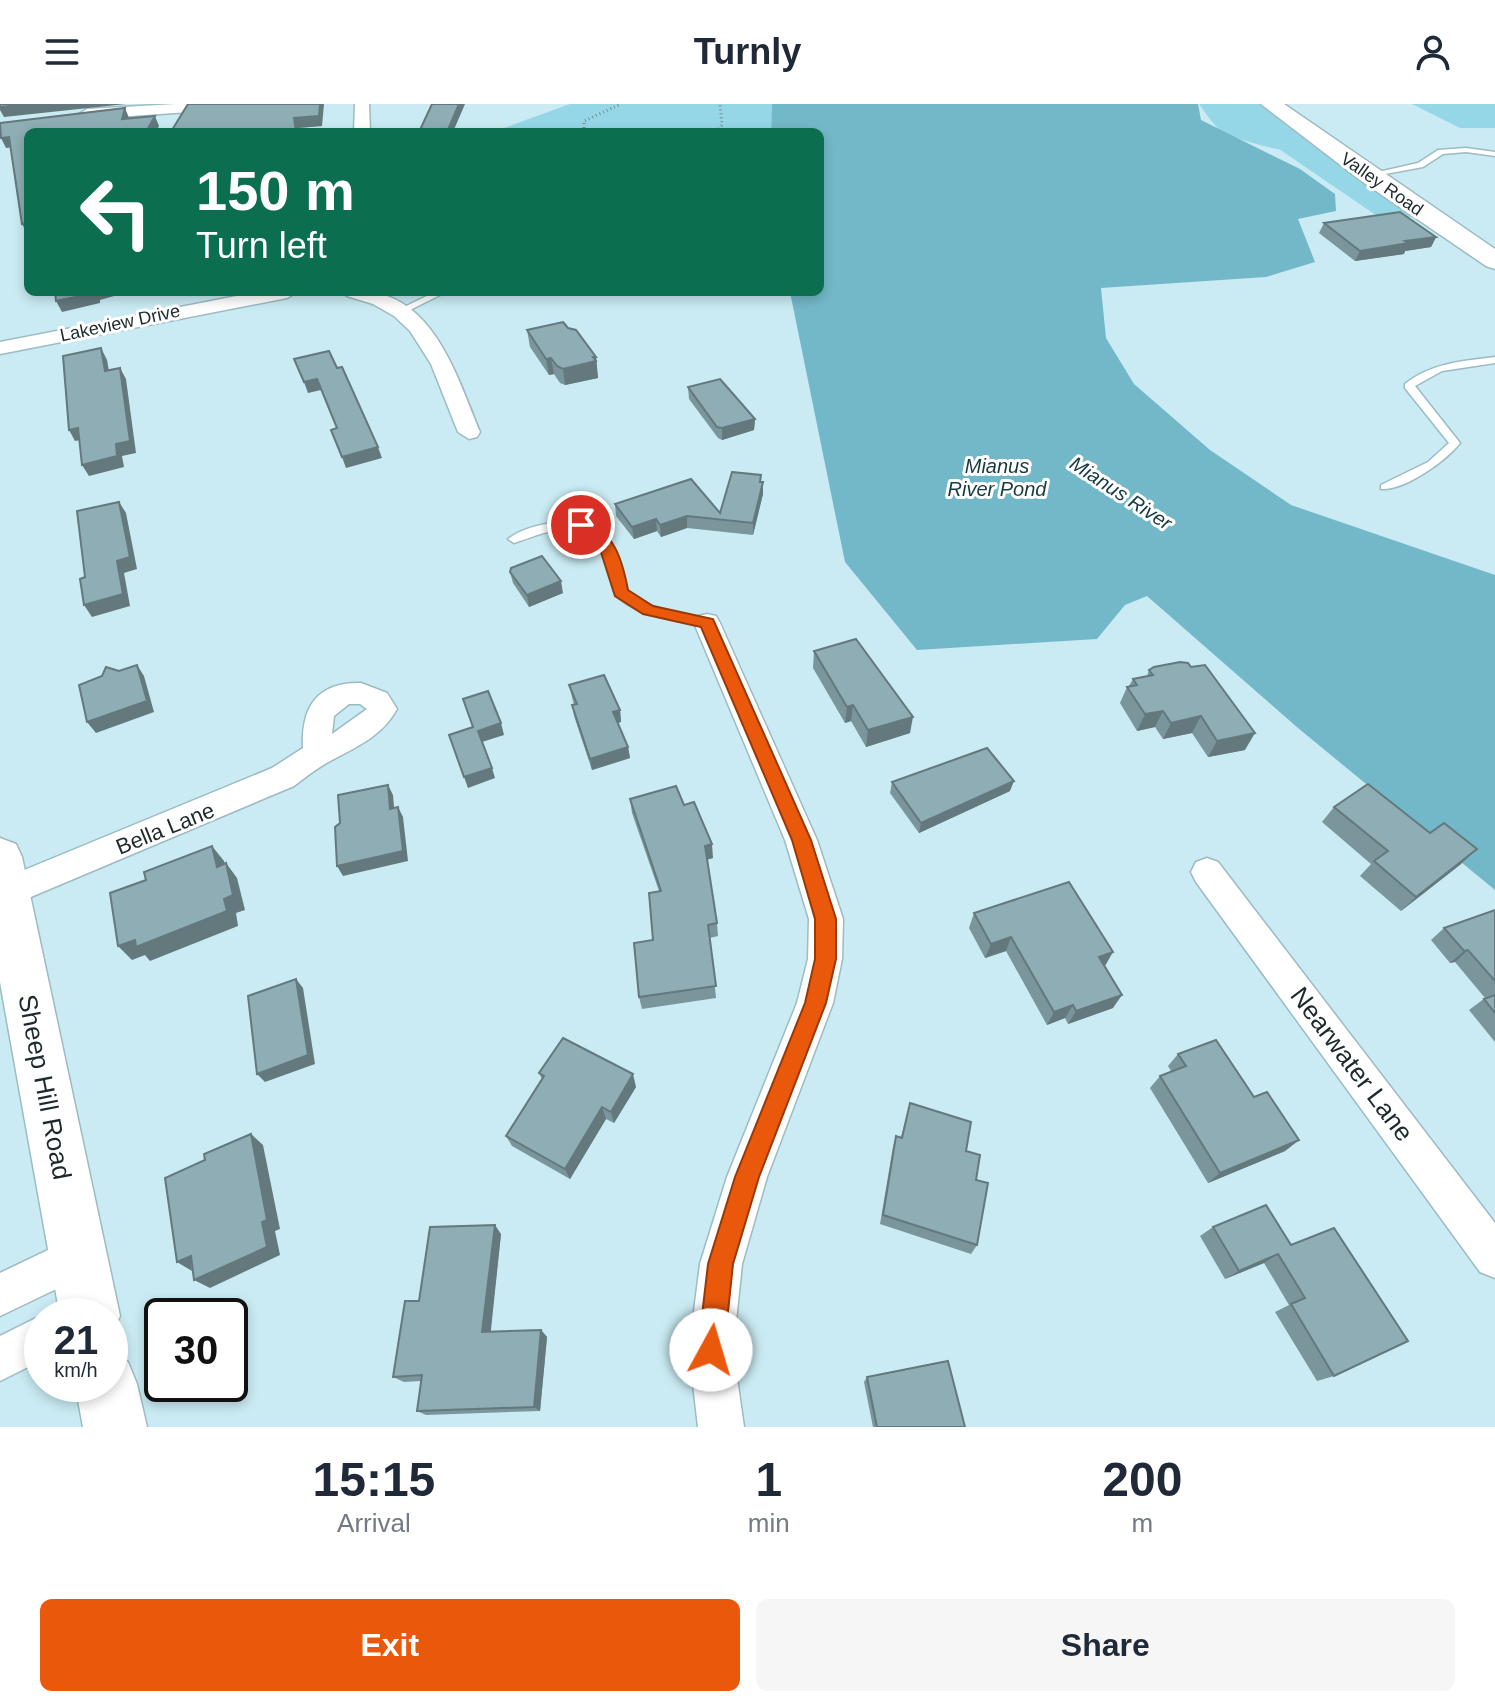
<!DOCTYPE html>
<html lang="en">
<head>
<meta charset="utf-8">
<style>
	:root { --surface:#fff; --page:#f6f6f7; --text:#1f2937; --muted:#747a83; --accent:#ea580c }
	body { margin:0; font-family:Arial,sans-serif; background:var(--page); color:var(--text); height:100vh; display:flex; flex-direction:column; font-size:30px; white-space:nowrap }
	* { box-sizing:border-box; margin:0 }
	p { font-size:26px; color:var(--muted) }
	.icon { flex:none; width:44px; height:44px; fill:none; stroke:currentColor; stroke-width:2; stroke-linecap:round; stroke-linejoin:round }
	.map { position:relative; height:1323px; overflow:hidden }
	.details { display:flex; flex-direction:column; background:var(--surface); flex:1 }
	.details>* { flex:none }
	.hud { position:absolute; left:24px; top:24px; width:800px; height:168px; border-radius:12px; box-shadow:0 4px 12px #0003; background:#0b6e4f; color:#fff; overflow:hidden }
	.speed { position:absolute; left:24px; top:1194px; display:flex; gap:16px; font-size:40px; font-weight:700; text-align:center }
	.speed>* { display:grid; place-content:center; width:104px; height:104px; border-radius:50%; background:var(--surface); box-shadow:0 4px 12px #0003; line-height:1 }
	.speed small { font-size:20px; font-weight:400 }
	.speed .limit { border:4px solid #111; border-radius:12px; background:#fff; color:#111 }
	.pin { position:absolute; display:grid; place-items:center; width:68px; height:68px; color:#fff; margin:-34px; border:4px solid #fff; border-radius:50%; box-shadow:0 2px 8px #0007 }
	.me { position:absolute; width:88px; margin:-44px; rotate:6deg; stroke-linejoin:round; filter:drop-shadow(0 0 6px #0008) }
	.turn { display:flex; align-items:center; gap:28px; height:168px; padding:0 40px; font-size:36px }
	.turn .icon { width:104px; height:104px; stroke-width:2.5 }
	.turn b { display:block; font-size:56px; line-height:68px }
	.eta { display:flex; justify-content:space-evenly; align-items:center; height:136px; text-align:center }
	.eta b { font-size:48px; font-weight:700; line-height:56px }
	.primary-button { display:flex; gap:16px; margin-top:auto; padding:16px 40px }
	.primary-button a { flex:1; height:92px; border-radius:12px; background:var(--accent); color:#fff; font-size:32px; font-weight:700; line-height:92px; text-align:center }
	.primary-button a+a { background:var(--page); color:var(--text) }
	header { display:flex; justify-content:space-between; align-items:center; height:104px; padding:0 40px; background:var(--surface); font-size:36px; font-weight:700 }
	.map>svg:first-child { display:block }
</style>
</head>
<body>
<header><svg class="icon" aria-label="menu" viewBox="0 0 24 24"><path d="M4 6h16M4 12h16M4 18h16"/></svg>Turnly<svg class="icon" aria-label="person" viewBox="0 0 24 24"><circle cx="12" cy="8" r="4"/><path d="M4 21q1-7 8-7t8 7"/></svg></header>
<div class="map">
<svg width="1495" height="1323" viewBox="0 0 1495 1323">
	<rect width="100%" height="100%" fill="#caebf3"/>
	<g fill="#95d7e7">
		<polygon points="570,0 772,0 771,28 502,28 504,24"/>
		<path d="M 1199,0 L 1261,0 L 1418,112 L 1383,116 L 1279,45 C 1272,45 1231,33 1224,29 C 1214,23 1206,9 1199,0 Z"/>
		<polygon points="1412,0 1495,0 1495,24 1460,24"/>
	</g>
	<polygon fill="#73b8c9" points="772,0 1198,0 1201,16 1300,65 1335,90 1336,107 1298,115 1315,158 1266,173 1101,184 1106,234 1134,280 1210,346 1291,401 1495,471 1495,786 1298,624 1147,492 1125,501 1097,535 917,546 845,458 790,188 820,188 820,28 771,28"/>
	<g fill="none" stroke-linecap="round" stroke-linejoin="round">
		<g stroke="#9cbbc2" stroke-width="3">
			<g id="lane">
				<polygon points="1466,44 1495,48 1495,52 1466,48 1443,50 1423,63 1369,73 1365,71 1418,59 1438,46"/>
				<polygon points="435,188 446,188 406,208 398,206"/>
				<path d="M 1495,253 L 1495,259 L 1442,267 L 1415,282 L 1460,339 C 1446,357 1404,387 1381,385 L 1381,381 L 1428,358 L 1449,339 L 1405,284 L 1405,280 C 1431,259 1463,257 1495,253 Z"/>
				<path d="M 573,417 C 602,425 614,439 622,469 C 624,474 624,483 628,487 C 646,507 686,509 711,516 L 713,519 L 711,522 L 707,523 C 683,518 629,511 615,489 C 610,479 609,464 605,453 C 586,408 548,428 514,439 L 508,435 C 525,422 552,418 573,417 Z"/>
			</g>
		</g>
		<g stroke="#9cbbc2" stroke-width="3">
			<g id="street">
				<polygon points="176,0 255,0 248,4 87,15 79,10 87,5"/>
				<polygon points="355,0 369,0 370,28 354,28"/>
				<polygon points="257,188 297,188 287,194 0,250 0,238"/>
				<path d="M 344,188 C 354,188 366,187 376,189 C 437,201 459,278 480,328 L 477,333 L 469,335 L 458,328 L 431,260 L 410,227 L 394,212 L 373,200 L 347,192 Z"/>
				<polygon points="707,510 716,512 720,519 817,736 843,815 842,855 833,899 767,1073 742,1160 733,1246 744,1323 698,1323 689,1246 700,1160 727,1073 797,899 808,855 809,815 785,736 694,519 698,512"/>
				<path d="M 361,579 L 387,589 L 397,605 C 382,632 358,642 332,656 C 318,663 306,673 294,682 L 19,798 L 7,802 L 0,800 L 0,776 L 272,664 L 303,644 C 301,603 317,578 361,579 ZM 349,600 L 360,600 L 367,605 L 332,630 L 334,612 Z"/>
				<polygon points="1207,754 1218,758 1495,1119 1495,1174 1480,1168 1196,778 1191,768 1196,758"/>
				<polygon points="79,1131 94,1137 100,1152 94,1167 0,1212 0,1169"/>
				<polygon points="42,1211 42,1256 0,1277 0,1232"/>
			</g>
		</g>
		<g stroke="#9cbbc2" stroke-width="3">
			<g id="secondary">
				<polygon points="1261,0 1284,0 1495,145 1495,165 1486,162 1360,76"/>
				<polygon points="0,734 16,740 22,753 120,1212 110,1234 110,1212 60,1212 0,878"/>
				<polygon points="110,1251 128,1258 137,1280 147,1323 83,1323 75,1280 110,1280"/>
			</g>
		</g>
		<g stroke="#788f95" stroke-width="3" stroke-dasharray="1 3" stroke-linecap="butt">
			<polyline points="584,28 584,17 621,0"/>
			<polyline points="716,28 722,21 720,0"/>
		</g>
		<use href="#lane" fill="#fff" fill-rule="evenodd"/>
		<use href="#street" fill="#fff" fill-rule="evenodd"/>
		<use href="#secondary" fill="#fff" fill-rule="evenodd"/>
	</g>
	<g fill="#7a959b">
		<polygon points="322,22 297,24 297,28 173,28 172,26"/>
		<polygon points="1324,119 1436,133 1431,143 1405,147 1404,150 1355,157 1319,129"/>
		<polygon points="568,224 596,253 598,274 565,281 560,279 554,270 549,271 530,243 527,226"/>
		<polygon points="688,283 755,315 754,326 722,336 718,334 689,295"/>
		<polygon points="761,378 763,390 753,431 687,424 661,433 657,427 634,435 616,412 615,400 720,409"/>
		<polygon points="510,468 563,489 529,503 513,479"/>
		<polygon points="814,547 910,629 866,643 851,617 845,619 813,564"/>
		<polygon points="1149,566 1245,646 1208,653 1192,629 1163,635 1155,623 1137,627 1120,599 1127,583 1129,582 1133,575 1147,572"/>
		<polygon points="569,581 620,606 621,618 618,619 628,643 630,654 592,666 574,612 572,601 574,601"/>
		<polygon points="892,678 1010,687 919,729 890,689"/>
		<polygon points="630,695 684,701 713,754 707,755 717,819 718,832 710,834 716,894 642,905 639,893 653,836 659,787 632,709"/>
		<polygon points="1334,703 1461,760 1401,807 1360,772 1371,760 1322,718"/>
		<polygon points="1495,806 1495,938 1469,906 1485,894 1455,858 1450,859 1431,836 1444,824"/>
		<polygon points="974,809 1105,862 1113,904 1068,920 1065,914 1047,921 1006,847 985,854 969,824"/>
		<polygon points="1178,950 1254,993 1299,1036 1285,1047 1208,1079 1150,984 1160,972 1171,967 1168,962"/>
		<polygon points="539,969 636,983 614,1019 606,1015 570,1075 512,1042 506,1032 542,975"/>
		<polygon points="910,999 976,1076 977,1141 971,1150 880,1120 893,1043 896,1032 901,1033"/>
		<polygon points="1213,1123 1291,1141 1334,1272 1317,1277 1275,1208 1289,1201 1264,1159 1225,1175 1200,1132"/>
		<polygon points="501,1130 490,1228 541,1226 547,1233 540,1307 426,1311 417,1307 421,1277 404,1278 393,1273 419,1197"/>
		<polygon points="867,1273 965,1323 873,1323 864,1278"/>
	</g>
	<g fill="#63797e">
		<polygon points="30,0 126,0 4,13 0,6 0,3"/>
		<polygon points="320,0 324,0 322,22 297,24 297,28 296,28 294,14"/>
		<polygon points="459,0 465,0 453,28 447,28"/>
		<polygon points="125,4 129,14 126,25 122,15"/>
		<polygon points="155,12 159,22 156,28 146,28"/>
		<polygon points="9,33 15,43 6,44 1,34"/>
		<polygon points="28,119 28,131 22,120"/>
		<polygon points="1436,133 1431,143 1405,147 1404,150 1355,157 1360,147 1405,137"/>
		<polygon points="95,188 113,188 114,192 100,196 100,199 62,208 56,197"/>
		<polygon points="101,244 107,256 111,278 105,267"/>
		<polygon points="596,253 598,274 565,281 563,265"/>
		<polygon points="551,254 554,270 549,271 546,255"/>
		<polygon points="120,264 126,275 136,349 122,352 124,363 89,372 82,361 116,340"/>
		<polygon points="317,275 321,286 308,289 304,278"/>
		<polygon points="755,315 754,326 722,336 722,324"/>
		<polygon points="78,324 85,335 75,337 69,326"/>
		<polygon points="378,343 382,354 346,364 342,353"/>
		<polygon points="763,378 763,390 753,431 753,419"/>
		<polygon points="119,398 126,409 137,465 124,469 130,502 92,513 84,501 117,457"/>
		<polygon points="687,412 687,424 661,433 660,421"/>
		<polygon points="656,415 657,427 634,435 632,423"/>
		<polygon points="561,477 563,489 529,503 527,491"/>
		<polygon points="137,561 144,572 154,608 96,629 87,618"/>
		<polygon points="853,601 851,617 845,619 847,603"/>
		<polygon points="620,606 621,618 615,619 613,608"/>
		<polygon points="1163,607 1155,623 1137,627 1145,610"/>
		<polygon points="1201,612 1192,629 1163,635 1171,619"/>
		<polygon points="913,613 910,629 866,643 868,626"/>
		<polygon points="501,619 504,631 482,638 478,627"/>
		<polygon points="1255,629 1245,646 1208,653 1217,637"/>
		<polygon points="628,643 630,654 592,666 590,655"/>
		<polygon points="492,664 495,674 468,684 464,673"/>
		<polygon points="1014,677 1010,687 919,729 921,719"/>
		<polygon points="388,681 393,691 395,715 390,705"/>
		<polygon points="398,703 403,713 408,757 343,772 337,762"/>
		<polygon points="712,740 713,754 706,756 705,742"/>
		<polygon points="212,742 224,757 228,778 217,763"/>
		<polygon points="1477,745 1461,760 1401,807 1416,793"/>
		<polygon points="226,759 237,774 245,806 236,809 238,822 150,857 145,851 132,856 118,842"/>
		<polygon points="1011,833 1006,847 985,854 991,840"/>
		<polygon points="1468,846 1455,858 1450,859 1464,847"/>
		<polygon points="1113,848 1105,862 1091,867 1099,853"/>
		<polygon points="296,875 303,884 315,960 265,978 257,970"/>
		<polygon points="1122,891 1113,904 1068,920 1076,907"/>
		<polygon points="1073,901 1065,914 1047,921 1054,908"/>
		<polygon points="633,970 636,983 614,1019 611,1008"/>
		<polygon points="602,1003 606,1015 570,1075 565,1065"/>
		<polygon points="251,1030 263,1041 280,1125 275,1127 280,1151 210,1184 194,1176 262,1118"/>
		<polygon points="1299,1036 1285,1047 1208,1079 1220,1069"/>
		<polygon points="495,1121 501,1130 490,1235 482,1228"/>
		<polygon points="1278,1150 1264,1159 1225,1175 1239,1167"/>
		<polygon points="191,1152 192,1167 177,1158"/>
		<polygon points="541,1226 547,1233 540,1307 534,1303"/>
	</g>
	<g fill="#8eadb4" stroke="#63797e" stroke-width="2">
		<polygon points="0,0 30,0 0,3"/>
		<polygon points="188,0 320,0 319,12 294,14 296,28 228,28 228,26 172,26"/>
		<polygon points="432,0 459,0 447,28 419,28"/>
		<polygon points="125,4 122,15 155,12 146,28 28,28 28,119 22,120 9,33 1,34 0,19"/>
		<polygon points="1400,108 1436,133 1405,137 1409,139 1360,147 1324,119"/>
		<polygon points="55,188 95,188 95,189 56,197"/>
		<polygon points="563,218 568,224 576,226 596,253 593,253 596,257 563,265 557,262 551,254 546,255 527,226"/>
		<polygon points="101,244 105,267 120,264 130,337 116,340 117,352 82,361 78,324 69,326 63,252"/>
		<polygon points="329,247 337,264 342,263 378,343 342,353 331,326 337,324 317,275 304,278 294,255"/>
		<polygon points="720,275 755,315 722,324 717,323 688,283"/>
		<polygon points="732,368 761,371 760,378 763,378 753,419 687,412 660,421 656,415 632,423 615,400 691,375 720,409"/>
		<polygon points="119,398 130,453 117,457 123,490 84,501 80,475 85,473 77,407"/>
		<polygon points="542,452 561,477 527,491 510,468 511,464"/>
		<polygon points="856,535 913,613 868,626 853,601 847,603 814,547"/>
		<polygon points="1180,558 1188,559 1191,563 1205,561 1255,629 1217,637 1201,612 1171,619 1163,607 1145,610 1127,583 1137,581 1133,575 1153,571 1149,566 1154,563"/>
		<polygon points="137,561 147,597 87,618 79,581 102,572 106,563 119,567"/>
		<polygon points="604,571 620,606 613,608 628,643 590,655 572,601 577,600 569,581"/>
		<polygon points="488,587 501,619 478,627 492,664 464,673 449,631 473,623 463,595"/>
		<polygon points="987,644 1014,677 921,719 892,678"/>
		<polygon points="1368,680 1430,729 1444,719 1477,745 1416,793 1374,757 1388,747 1334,703"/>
		<polygon points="388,681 390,705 398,703 403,747 337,762 335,723 340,719 338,691"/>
		<polygon points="676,682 684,701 694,698 712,740 705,742 717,819 708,821 716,882 639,893 634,839 653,836 649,789 661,787 630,695"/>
		<polygon points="212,742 217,763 226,759 233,791 224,795 227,807 136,843 135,836 118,842 110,789 146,776 144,768"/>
		<polygon points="1069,778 1113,848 1099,853 1122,891 1076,907 1073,901 1054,908 1011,833 991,840 974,809"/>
		<polygon points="1495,806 1495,877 1468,846 1464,847 1444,824"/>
		<polygon points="296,875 308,951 257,970 248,892"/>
		<polygon points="1495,891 1495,909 1484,895"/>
		<polygon points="563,934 633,970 611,1008 602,1003 565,1065 506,1032 544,972 539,969"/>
		<polygon points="1216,936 1254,993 1267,988 1299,1036 1220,1069 1160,972 1186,962 1178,950"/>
		<polygon points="910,999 971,1018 966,1047 980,1051 976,1076 988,1079 977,1141 883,1111 896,1032 902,1034"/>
		<polygon points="251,1030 267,1116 262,1118 267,1143 194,1176 191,1152 177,1158 165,1074 205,1056 204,1050"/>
		<polygon points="1266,1101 1291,1141 1334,1124 1408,1237 1334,1272 1291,1200 1305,1194 1278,1150 1239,1167 1213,1123"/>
		<polygon points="495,1121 482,1228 541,1226 534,1303 417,1307 422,1271 393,1273 405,1197 419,1197 430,1123"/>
		<polygon points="948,1257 965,1323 877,1323 867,1273"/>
	</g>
	<path fill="#ea580c" stroke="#983908" stroke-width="2" d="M 581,416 C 614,427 622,454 628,486 L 653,502 L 713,515 L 811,736 L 836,815 L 836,855 L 826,899 L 759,1073 L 733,1160 L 724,1246 L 721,1255 L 711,1259 L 702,1255 L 698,1246 L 708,1160 L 735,1073 L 805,899 L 815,855 L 815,815 L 792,736 L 701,523 L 643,510 L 615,492 L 598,439 L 574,421 Z"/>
	<g text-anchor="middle" stroke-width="6" stroke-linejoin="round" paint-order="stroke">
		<g font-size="18" fill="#1d2a2d" stroke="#fff">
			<text transform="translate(1382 80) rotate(35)" y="6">Valley Road</text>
			<text transform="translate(120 219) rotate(-12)" y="6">Lakeview Drive</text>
		</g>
		<g font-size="20" font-style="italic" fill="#173a41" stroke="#fff">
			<text x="997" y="369">Mianus<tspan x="997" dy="23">River Pond</tspan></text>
			<text transform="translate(1121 389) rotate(33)" y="7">Mianus River</text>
		</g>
		<g font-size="22" fill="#1d2a2d" stroke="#fff">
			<text transform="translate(165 724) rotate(-22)" y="8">Bella Lane</text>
		</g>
		<g font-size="26" fill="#1d2a2d" stroke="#fff">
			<text transform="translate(1352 960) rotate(53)" y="9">Nearwater Lane</text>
			<text transform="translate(45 983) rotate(79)" y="9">Sheep Hill Road</text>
		</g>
	</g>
</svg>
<div class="speed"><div>21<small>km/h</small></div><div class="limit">30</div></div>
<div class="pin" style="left:581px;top:421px;background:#d93025"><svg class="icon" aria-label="arrive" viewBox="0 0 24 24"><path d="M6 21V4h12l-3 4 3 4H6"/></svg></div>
<svg class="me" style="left:711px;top:1246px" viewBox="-20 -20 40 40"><circle r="19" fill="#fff"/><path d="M0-13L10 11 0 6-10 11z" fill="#ea580c"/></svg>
<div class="hud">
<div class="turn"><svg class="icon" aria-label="left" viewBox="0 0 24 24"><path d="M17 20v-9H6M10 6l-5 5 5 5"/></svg><div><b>150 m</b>Turn left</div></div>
</div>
</div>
<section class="details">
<div class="eta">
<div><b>15:15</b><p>Arrival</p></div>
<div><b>1</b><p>min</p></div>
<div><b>200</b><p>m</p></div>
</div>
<div class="primary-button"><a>Exit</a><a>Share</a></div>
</section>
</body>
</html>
